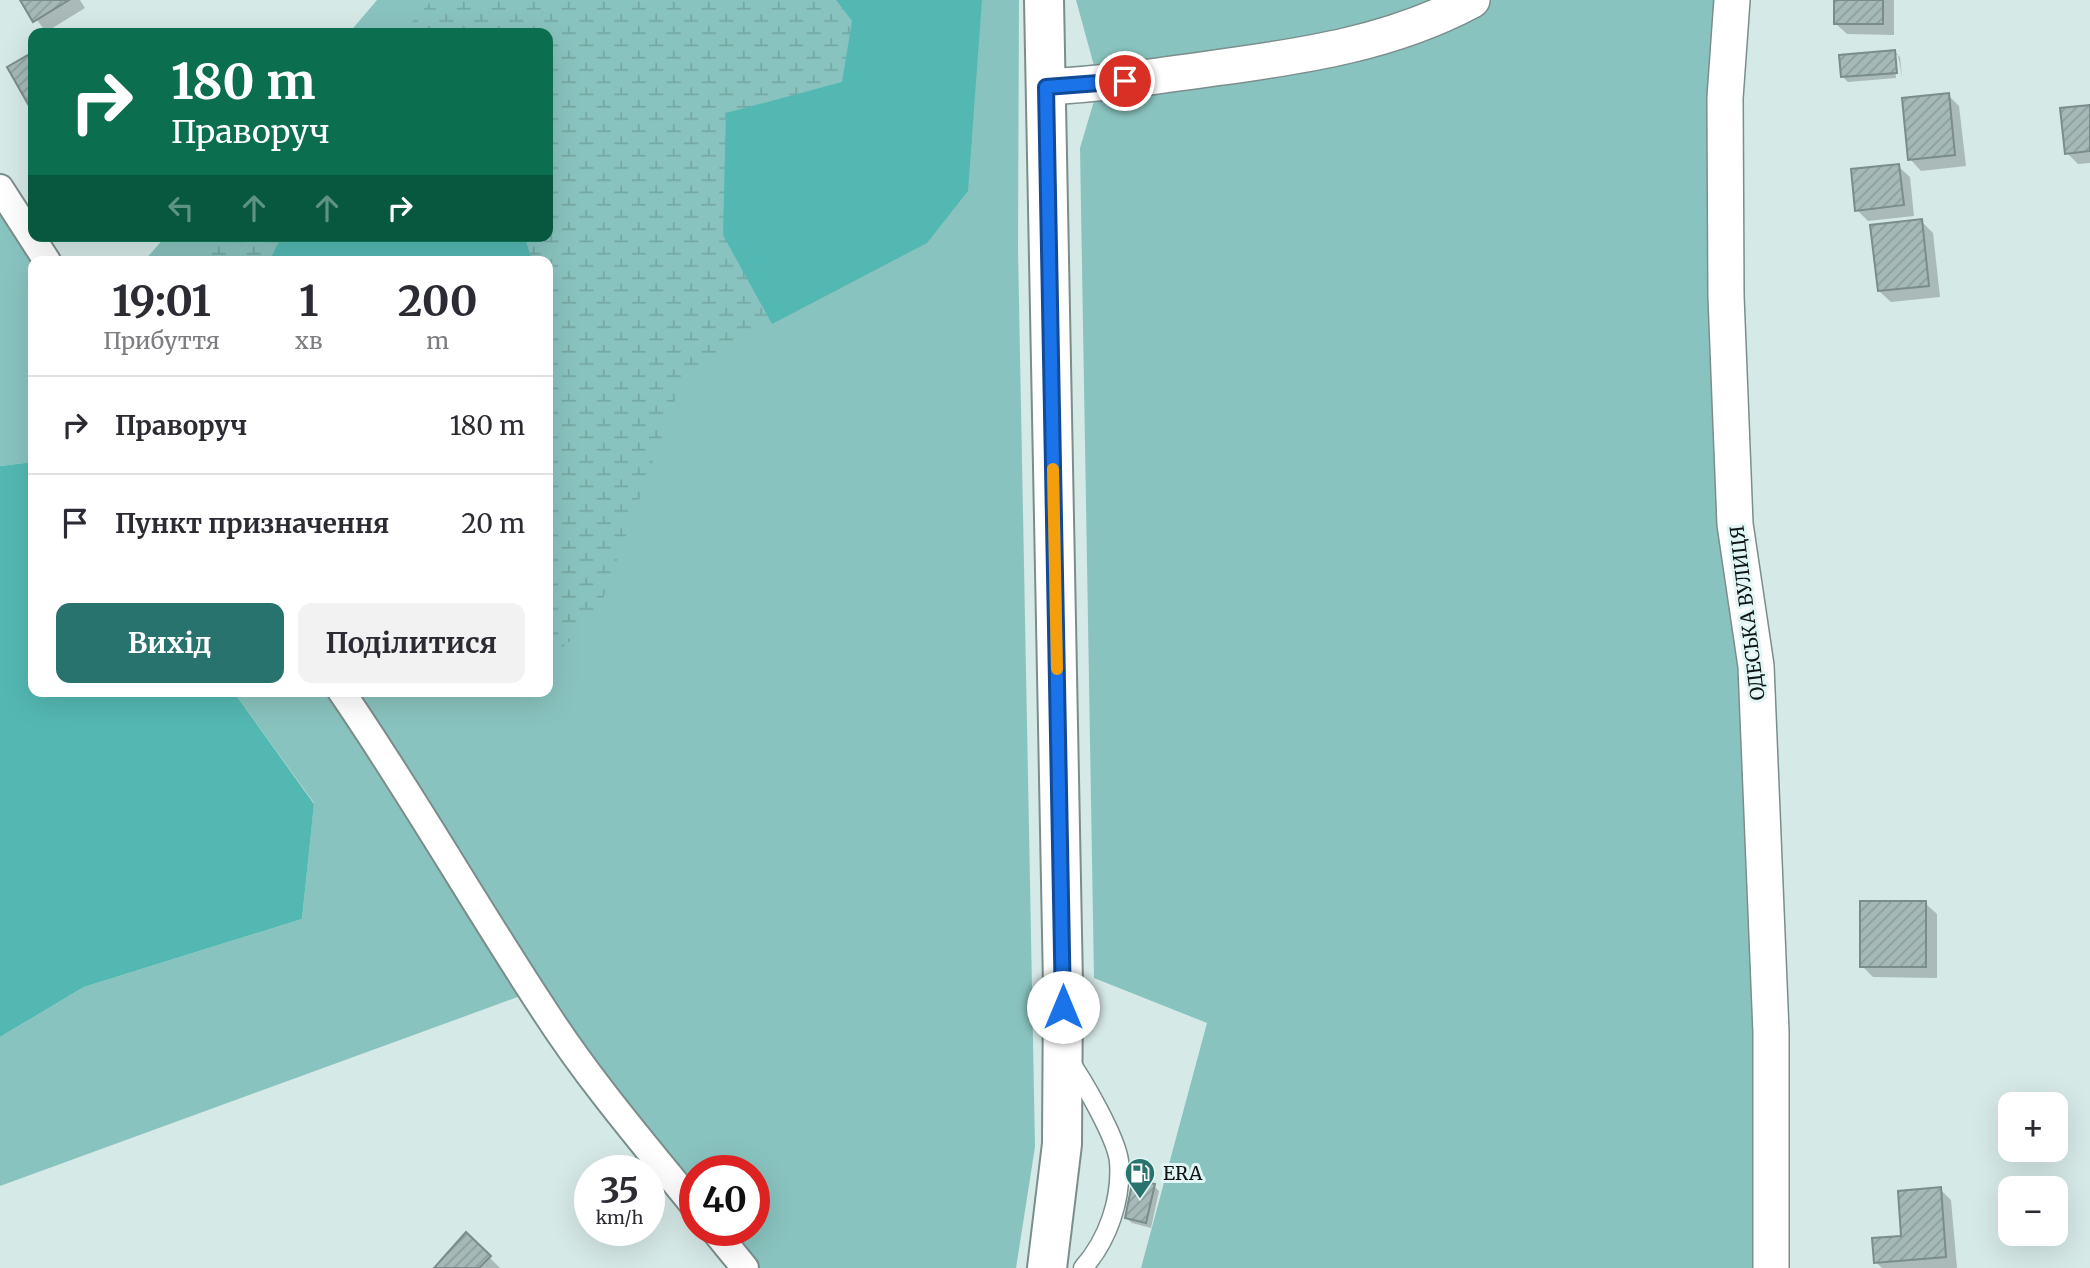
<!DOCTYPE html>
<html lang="uk">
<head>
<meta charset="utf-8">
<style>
	:root { --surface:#fff; --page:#f2f2f3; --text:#2b2b33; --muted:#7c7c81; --line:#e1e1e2; --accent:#29736f }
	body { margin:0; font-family:Merriweather,serif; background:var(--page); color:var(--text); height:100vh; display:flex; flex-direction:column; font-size:26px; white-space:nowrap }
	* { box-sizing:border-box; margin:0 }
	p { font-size:23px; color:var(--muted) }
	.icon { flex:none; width:38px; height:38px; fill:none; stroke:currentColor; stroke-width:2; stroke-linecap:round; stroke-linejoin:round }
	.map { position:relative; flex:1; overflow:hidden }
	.side { position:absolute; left:28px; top:256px; width:525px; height:441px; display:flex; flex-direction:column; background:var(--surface); border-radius:14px; box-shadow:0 7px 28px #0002 }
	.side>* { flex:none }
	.banner { position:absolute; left:28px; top:28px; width:525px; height:214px; border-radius:14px; box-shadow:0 7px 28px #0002; background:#0b6e4f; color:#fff; overflow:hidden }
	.tools { position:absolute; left:1998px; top:1092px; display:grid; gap:14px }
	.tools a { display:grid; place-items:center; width:70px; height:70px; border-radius:14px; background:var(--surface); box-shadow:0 7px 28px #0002; font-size:35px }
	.speed { position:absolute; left:574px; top:1155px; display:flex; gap:14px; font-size:35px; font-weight:700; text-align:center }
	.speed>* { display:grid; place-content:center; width:91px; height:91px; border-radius:50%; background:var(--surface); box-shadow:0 7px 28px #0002; line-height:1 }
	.speed small { font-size:18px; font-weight:400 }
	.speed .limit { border:10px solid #d22; background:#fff; color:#111 }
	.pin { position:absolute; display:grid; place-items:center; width:60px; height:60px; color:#fff; margin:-30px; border:4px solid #fff; border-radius:50%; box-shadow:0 2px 7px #0007 }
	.me { position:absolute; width:77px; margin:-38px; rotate:0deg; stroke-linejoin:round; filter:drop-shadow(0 0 5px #0008) }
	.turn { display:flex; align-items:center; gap:24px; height:147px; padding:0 28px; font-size:32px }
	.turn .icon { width:91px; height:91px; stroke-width:2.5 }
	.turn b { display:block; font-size:49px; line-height:60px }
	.lanes { display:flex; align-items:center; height:66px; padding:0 28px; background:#0003; justify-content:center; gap:35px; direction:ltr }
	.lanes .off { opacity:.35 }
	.eta { display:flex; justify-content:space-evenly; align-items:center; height:119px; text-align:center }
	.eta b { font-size:42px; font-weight:700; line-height:49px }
	.primary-button { display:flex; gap:14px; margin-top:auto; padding:14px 28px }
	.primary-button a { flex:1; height:80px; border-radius:14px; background:var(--accent); color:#fff; font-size:28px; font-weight:700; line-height:80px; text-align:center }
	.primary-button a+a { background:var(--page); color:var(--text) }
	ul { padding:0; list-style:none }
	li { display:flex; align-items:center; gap:21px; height:98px; padding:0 28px; border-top:2px solid var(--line) }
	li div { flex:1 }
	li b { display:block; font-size:26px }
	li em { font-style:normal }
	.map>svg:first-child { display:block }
</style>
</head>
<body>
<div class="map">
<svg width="2090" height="1268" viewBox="0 0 2090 1268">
	<defs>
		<pattern id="wetland-marsh" width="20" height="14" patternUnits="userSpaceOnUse" patternTransform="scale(1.75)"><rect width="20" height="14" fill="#89c3bf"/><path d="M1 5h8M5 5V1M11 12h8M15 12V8" fill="none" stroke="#75a7a3"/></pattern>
		<pattern id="building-hatch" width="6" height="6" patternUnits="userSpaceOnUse" patternTransform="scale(1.75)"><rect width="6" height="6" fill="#a5b9b7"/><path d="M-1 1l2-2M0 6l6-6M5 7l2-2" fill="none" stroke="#8d9e9c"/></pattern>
	</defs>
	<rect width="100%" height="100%" fill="#d5e9e7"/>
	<g fill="#89c3bf">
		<polygon points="377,0 1019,0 1018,249 1035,1147 1016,1268 734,1268 706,1230 754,1230 754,1171 695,1171 695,1215 526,994 0,1186 0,1037 84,987 302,919 314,803 233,691 548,691 548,261 144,261 166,236 548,236 548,33 349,33"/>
		<polygon points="1076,0 1732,0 1771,1268 1141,1268 1207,1023 1094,978 1080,148 1099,84"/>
		<polygon points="0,188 33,261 33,462 0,466"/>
	</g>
	<polygon fill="url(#wetland-marsh)" points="432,0 982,0 968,191 927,243 772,324 685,374 596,618 548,660 548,261 195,261 218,236 548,236 548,33 402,33"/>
	<g fill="#54b8b2">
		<polygon points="836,0 982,0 968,191 927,243 772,324 723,235 726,113 842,82 852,21"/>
		<polygon points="282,236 521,236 525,238 532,261 269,261"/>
		<polygon points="33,462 33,691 233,691 314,804 302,919 84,987 0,1037 0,466"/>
	</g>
	<g fill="#0003">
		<polygon points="22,0 80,0 85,8 46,32"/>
		<polygon points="1836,0 1894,0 1894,35 1847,34 1835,23"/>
		<polygon points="1895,52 1900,57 1902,77 1898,55 1894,55 1896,78 1848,82 1843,77"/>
		<polygon points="28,57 33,63 33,110 9,68"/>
		<polygon points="1948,95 1959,106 1966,166 1921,171 1910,159"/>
		<polygon points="2090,106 2090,163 2078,164 2067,153"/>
		<polygon points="1898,166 1910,177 1914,216 1868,221 1857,210"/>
		<polygon points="1921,221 1933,233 1940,297 1891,302 1879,291"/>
		<polygon points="1925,903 1937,914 1937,978 1873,977 1862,966"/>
		<polygon points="1154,1186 1159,1191 1151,1228 1132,1223 1126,1218"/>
		<polygon points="1940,1189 1951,1200 1957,1268 1882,1268 1876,1262 1903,1237"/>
		<polygon points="466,1234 500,1268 436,1268"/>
	</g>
	<g fill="url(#building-hatch)" stroke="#7a8c8b" stroke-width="2">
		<polygon points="20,0 69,0 33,22"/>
		<rect x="1834" y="0" width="49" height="24"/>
		<polygon points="1895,50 1897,73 1841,77 1839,55"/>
		<polygon points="28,55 33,65 32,111 7,67"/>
		<polygon points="1949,93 1955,155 1908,160 1902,98"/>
		<polygon points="2090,105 2090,151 2065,154 2060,108"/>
		<polygon points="1899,164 1904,205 1855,211 1851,169"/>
		<polygon points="1922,219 1929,286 1878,291 1870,225"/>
		<rect x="1860" y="901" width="66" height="66"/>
		<polygon points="1133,1179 1155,1184 1146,1223 1125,1218"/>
		<polygon points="1941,1187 1946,1257 1874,1263 1872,1238 1901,1236 1898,1191"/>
		<polygon points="466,1232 491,1256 479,1268 434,1268"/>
	</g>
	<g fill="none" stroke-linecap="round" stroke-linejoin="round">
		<g stroke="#7b8e8c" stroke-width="21">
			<path id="service" d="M 1068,1059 C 1083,1080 1116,1137 1119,1161 C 1122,1199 1108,1240 1083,1268"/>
		</g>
		<g stroke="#7b8e8c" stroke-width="30">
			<g id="pedestrian">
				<polyline points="0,188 47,261"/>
				<path d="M 341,691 C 413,796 476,907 546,1013 C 590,1081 644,1144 695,1207"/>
				<polyline points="714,1230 745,1268"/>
			</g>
		</g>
		<g stroke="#7b8e8c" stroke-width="38">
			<g id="minor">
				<polyline points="1732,0 1725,98 1726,296 1735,524 1756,666 1771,1032 1771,1268"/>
				<path d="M 1046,87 C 1103,84 1159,76 1215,68 C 1304,56 1392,43 1472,0"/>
			</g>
		</g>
		<g stroke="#7b8e8c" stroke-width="42">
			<polyline id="tertiary" points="1044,0 1063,985 1062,1144 1047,1268"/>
		</g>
		<use href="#service" stroke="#fff" stroke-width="18"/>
		<use href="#pedestrian" stroke="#fff" stroke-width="26"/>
		<use href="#minor" stroke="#fff" stroke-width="35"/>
		<use href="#tertiary" stroke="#fff" stroke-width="38"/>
	</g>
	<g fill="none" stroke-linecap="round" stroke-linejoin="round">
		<g stroke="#114b97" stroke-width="18">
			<polyline id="route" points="1063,1007 1046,87 1125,81"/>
		</g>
		<use href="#route" stroke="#1a73e8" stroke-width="12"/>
		<polyline stroke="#f59e0b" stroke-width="12" points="1053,469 1057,669"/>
	</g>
	<defs>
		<g id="fuel-pin" transform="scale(1.575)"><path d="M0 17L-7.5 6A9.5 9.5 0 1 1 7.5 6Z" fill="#29736f" stroke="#e2f7f5"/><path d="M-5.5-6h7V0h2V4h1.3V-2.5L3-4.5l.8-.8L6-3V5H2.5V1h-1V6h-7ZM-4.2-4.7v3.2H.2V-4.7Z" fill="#fff"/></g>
	</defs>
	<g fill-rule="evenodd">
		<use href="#fuel-pin" x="1140" y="1173"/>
	</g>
	<g text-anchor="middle" stroke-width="6" stroke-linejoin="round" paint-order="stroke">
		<g font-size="19" fill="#0e1615" stroke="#e2f7f5">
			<text transform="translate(1747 613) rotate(-97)" y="7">ОДЕСЬКА ВУЛИЦЯ</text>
		</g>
		<g font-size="19" fill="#0e1615" stroke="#e2f7f5" text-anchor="start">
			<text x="1163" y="1180">ERA</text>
		</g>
	</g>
</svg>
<div class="tools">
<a>+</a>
<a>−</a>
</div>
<div class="speed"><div>35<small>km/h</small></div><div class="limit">40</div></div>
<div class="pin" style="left:1125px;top:81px;background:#d93025"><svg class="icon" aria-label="arrive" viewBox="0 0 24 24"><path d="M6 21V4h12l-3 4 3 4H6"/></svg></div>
<svg class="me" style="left:1063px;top:1007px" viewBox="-20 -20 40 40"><circle r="19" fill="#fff"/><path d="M0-13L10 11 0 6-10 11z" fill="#1a73e8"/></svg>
<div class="banner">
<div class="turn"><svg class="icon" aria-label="right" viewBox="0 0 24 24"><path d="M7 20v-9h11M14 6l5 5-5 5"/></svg><div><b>180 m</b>Праворуч</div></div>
<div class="lanes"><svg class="icon off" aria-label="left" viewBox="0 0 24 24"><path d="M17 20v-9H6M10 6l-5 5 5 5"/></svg><svg class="icon off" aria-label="ahead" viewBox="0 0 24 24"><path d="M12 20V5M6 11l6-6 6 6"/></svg><svg class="icon off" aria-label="ahead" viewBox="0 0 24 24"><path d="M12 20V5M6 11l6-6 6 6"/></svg><svg class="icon" aria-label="right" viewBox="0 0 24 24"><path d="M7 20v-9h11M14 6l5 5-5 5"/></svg></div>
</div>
<section class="side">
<div class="eta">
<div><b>19:01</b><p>Прибуття</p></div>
<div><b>1</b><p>хв</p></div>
<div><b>200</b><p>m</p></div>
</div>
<ul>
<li><svg class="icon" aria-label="right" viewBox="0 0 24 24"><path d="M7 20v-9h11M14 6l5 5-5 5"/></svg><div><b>Праворуч</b></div><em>180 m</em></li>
<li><svg class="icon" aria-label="arrive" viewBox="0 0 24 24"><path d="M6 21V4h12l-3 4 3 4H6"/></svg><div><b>Пункт призначення</b></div><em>20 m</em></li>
</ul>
<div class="primary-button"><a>Вихід</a><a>Поділитися</a></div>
</section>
</div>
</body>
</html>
